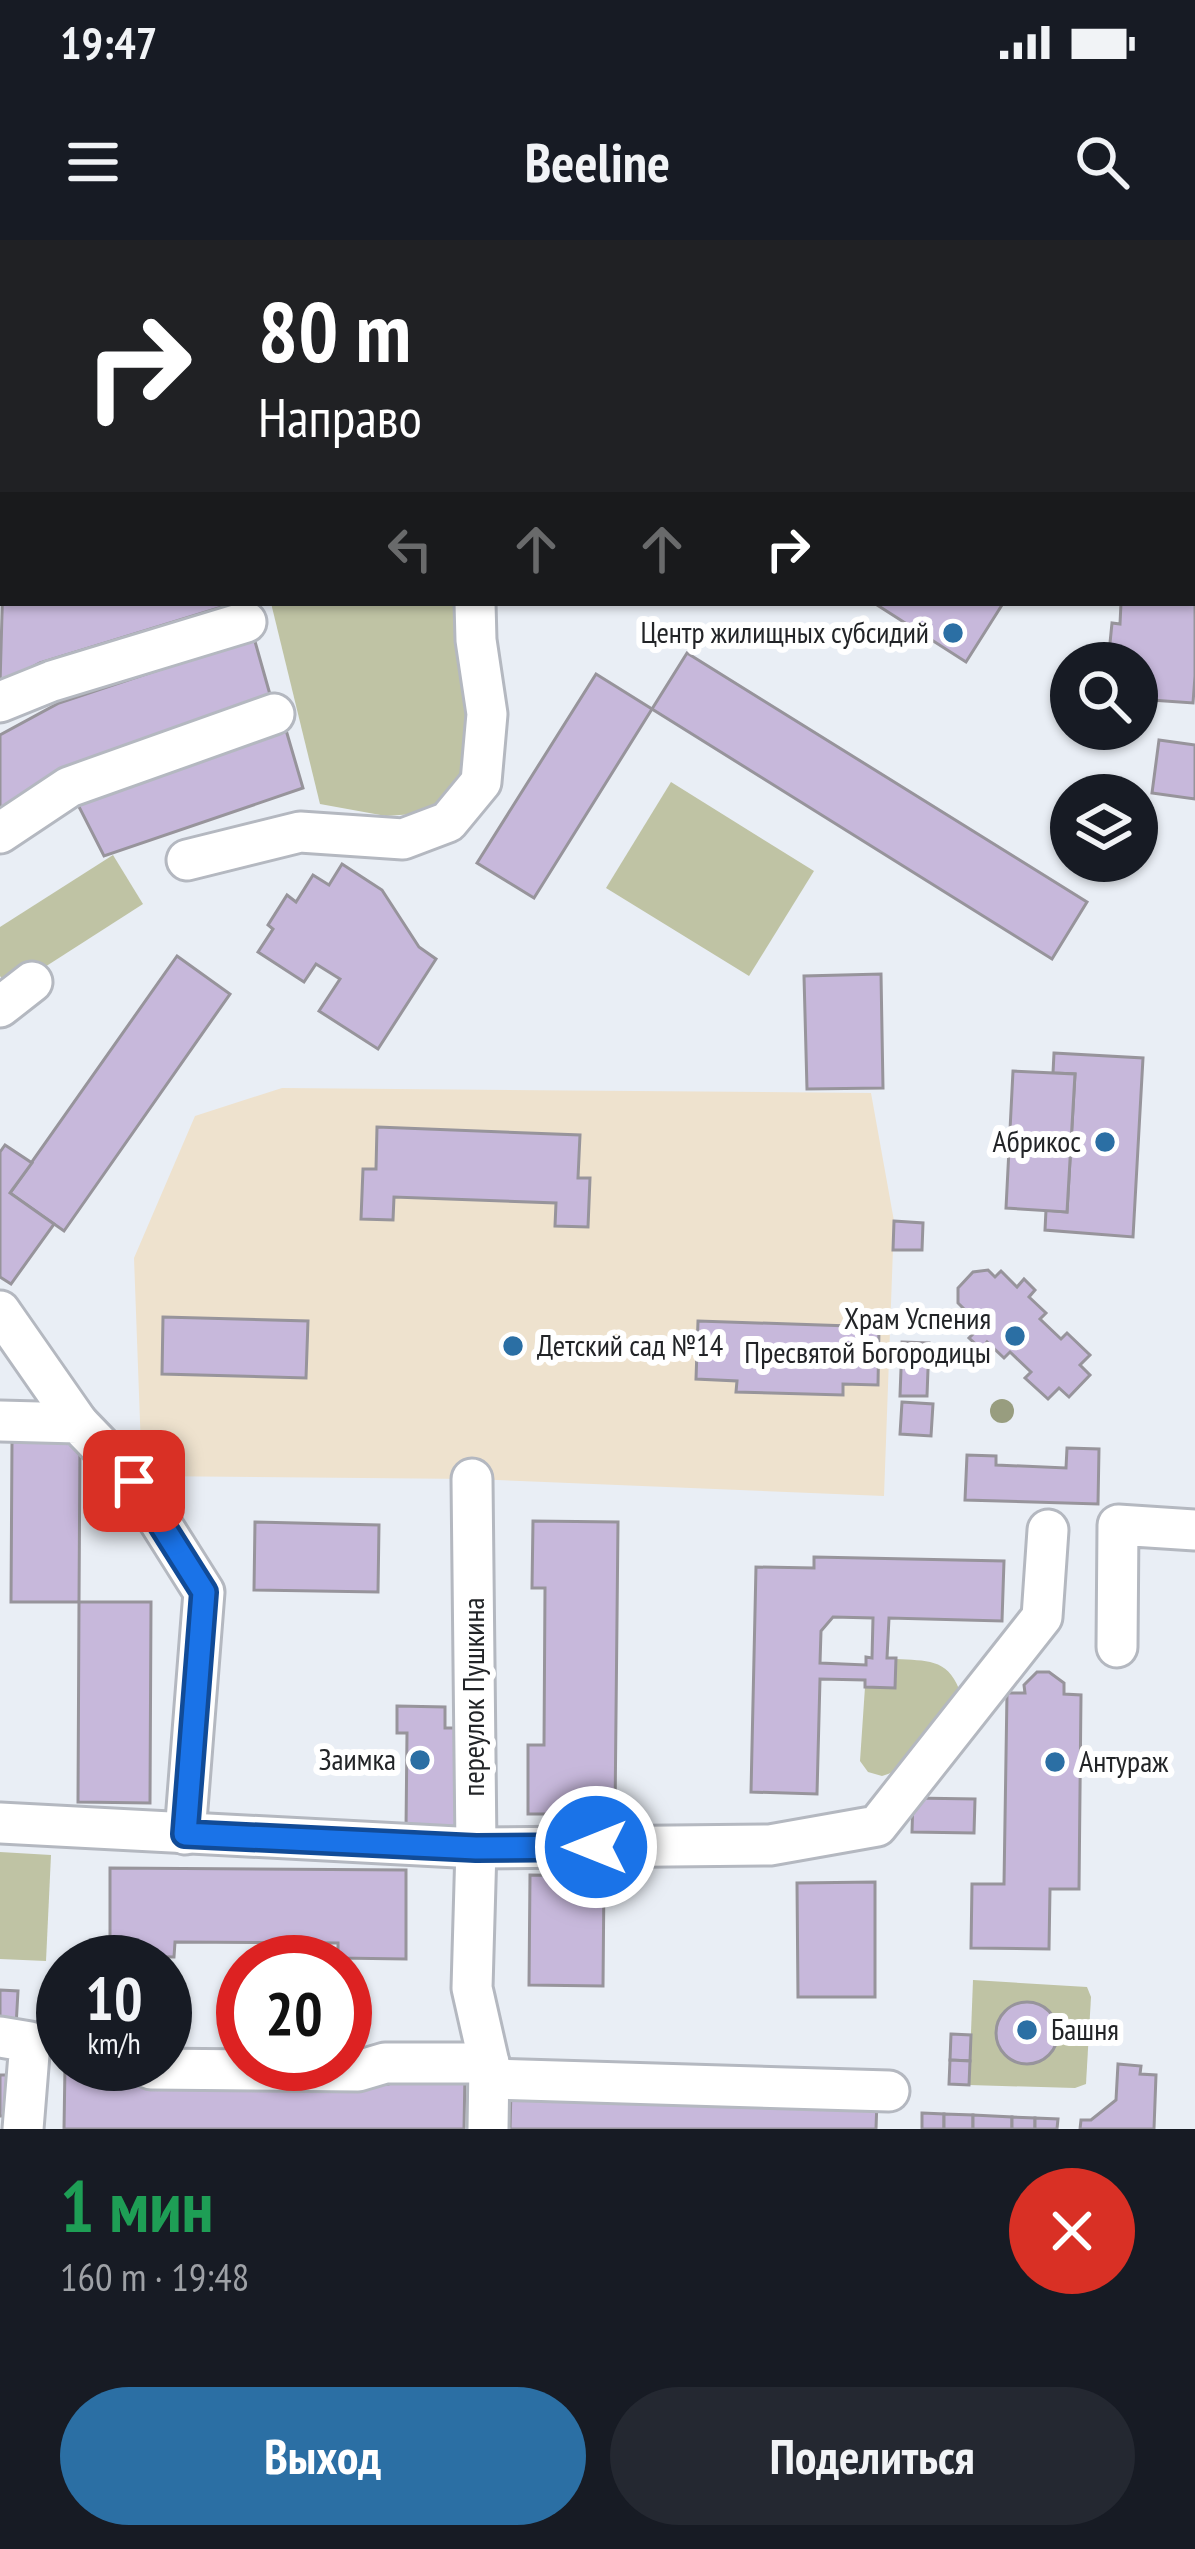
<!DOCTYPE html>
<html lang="ru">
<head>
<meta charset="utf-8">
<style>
	:root { --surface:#171b24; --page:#242831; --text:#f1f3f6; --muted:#9ea1a6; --accent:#2b6fa4 }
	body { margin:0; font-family:"PT Sans Narrow",sans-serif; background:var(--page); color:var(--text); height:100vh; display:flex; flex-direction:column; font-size:45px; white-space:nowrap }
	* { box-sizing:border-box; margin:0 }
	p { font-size:39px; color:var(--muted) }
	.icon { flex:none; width:66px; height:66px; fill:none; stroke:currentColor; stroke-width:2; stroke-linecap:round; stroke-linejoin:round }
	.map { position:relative; height:1889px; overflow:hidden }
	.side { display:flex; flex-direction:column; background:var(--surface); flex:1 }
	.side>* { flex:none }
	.banner { position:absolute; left:0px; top:0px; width:1197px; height:366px; box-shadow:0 3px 9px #0004; background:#202124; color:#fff; overflow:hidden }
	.buttons { position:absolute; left:1050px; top:402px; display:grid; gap:24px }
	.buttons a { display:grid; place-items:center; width:108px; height:108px; border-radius:50%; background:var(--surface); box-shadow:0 3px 9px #0004; font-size:60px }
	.speed { position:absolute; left:36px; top:1695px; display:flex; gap:24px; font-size:60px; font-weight:700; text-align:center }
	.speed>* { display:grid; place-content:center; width:156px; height:156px; border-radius:50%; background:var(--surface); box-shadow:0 3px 9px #0004; line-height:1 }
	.speed small { font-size:30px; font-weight:400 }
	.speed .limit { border:18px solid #d22; background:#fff; color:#111 }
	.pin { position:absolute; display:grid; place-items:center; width:102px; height:102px; color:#fff; margin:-51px; border-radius:24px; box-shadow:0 6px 18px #0006 }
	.me { position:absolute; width:132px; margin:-66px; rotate:270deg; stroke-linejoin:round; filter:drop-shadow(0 0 9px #0008) }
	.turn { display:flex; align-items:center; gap:42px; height:252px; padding:0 60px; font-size:54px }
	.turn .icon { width:156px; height:156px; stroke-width:2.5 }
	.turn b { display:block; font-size:84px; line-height:102px }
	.lanes { display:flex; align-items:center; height:114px; padding:0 60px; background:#0003; justify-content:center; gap:60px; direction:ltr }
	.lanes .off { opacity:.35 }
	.round { display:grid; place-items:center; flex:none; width:126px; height:126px; border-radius:63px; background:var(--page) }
	.headline { display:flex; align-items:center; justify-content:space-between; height:204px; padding:0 60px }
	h1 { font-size:72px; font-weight:600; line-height:90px; color:#1e9e55 }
	.button { display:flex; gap:24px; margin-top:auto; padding:24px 60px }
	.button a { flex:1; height:138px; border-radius:72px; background:var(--accent); color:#fff; font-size:48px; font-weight:600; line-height:138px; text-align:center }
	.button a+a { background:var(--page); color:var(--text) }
	.status { display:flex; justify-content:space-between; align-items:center; height:84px; padding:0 60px; background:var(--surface); direction:ltr }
	.status svg { height:33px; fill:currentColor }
	header { display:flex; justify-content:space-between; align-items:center; height:156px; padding:0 60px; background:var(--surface); font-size:54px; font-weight:600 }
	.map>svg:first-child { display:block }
</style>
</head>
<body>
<div class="status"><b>19:47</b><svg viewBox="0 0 49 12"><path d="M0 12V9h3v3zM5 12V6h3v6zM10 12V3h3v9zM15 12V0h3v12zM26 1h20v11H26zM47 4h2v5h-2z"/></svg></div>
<header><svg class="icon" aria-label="menu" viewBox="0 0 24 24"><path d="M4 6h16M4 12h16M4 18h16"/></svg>Beeline<svg class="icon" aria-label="search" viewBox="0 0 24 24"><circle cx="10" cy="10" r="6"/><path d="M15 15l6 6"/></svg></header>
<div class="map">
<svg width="1195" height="1889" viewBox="0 0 1195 1889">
	<rect width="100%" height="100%" fill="#e9eef5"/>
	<polygon fill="#eee2ce" points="282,848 871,853 894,981 884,1256 472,1239 142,1236 134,1018 195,876"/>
	<g fill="#bfc3a4">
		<polygon points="271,363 461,363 475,477 467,538 441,572 386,576 320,564"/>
		<polygon points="671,542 814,631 749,736 606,648"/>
		<polygon points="113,615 143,664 9,750 0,736 0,687"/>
		<path d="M 896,1419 C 926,1421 947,1418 959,1449 C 945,1478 915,1528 882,1536 L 868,1532 L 860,1521 L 865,1447 L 895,1448 Z"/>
		<polygon points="0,1612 51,1615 46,1721 0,1719"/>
		<polygon points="973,1740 1087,1747 1091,1757 1086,1844 1075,1848 969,1845"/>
	</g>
	<g fill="#c7b8db" stroke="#97949b" stroke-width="3" fill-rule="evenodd">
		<polygon points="704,0 828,0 833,3 709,3"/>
		<polygon points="1023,0 1140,0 1021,3"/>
		<polygon points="1195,253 1195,436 1193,463 1137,459 1137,423 1108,423 1112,383 1120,384 1121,363 1194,363"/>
		<polygon points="3,339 3,363 235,363 40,423 0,444"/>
		<polygon points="874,363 999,363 1002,365 966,422"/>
		<polygon points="254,398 271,458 0,575 0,495 59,463"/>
		<polygon points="687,413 1087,662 1052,719 652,469"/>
		<polygon points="596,434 652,469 534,658 477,623"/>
		<polygon points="286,490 303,548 104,616 74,557"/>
		<polygon points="1159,500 1195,505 1195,559 1152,553"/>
		<polygon points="342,624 382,650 419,707 436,719 378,809 319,771 340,739 316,724 304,742 258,712 273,689 268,685 287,655 296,662 313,635 329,645"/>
		<polygon points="177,716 230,754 64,991 10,953"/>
		<polygon points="881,734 883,848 807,849 804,736"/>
		<polygon points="1054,813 1143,818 1133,997 1045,990 1046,970 1067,972 1075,834 1053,833"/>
		<polygon points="1013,831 1075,834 1067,972 1006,968"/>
		<polygon points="377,887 580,895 578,938 590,938 588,987 555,986 556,963 394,957 393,980 361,979 363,929 376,929"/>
		<polygon points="5,905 32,923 10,953 54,984 11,1044 0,1037 0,912"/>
		<polygon points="894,981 923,983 922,1010 893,1010"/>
		<polygon points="988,1030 995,1037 1001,1031 1017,1047 1024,1039 1035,1050 1029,1057 1046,1073 1040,1079 1061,1099 1067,1093 1090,1115 1080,1125 1090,1135 1069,1157 1059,1148 1048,1159 1025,1138 1031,1132 1010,1112 1004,1118 987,1102 981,1109 969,1098 976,1091 959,1075 965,1070 958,1063 958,1048 973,1032"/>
		<polygon points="163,1077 308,1081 306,1138 162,1134"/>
		<polygon points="698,1081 879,1087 878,1145 843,1144 843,1155 736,1152 737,1141 696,1139"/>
		<polygon points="902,1102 929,1103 927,1156 900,1156"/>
		<polygon points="902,1162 933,1164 931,1196 900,1194"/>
		<polygon points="12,1201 80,1201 79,1362 11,1362"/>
		<polygon points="1067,1208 1099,1209 1098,1264 965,1260 967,1215 996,1216 996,1225 1066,1228"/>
		<polygon points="533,1281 618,1282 615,1574 528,1574 528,1505 544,1505 545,1348 532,1348"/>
		<polygon points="255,1282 379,1285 378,1352 254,1350"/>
		<path d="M 814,1317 L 1004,1321 L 1002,1381 L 889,1378 L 887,1418 L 896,1418 L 895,1448 L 865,1447 L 865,1440 L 820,1439 L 817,1554 L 751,1552 L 756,1327 L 814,1328 ZM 833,1377 L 873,1378 L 872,1418 L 866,1417 L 866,1425 L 820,1423 L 821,1391 Z"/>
		<polygon points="79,1362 151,1362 150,1563 78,1562"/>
		<polygon points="1037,1432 1049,1432 1064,1443 1064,1454 1081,1455 1079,1649 1050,1649 1049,1709 971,1708 972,1644 1004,1644 1007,1453 1025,1453 1024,1445"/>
		<polygon points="397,1466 445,1467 445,1488 459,1488 457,1591 406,1590 407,1493 397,1493"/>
		<polygon points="913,1558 975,1559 974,1593 912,1592"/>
		<polygon points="110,1628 406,1630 406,1719 338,1718 338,1703 175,1702 174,1717 110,1716"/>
		<polygon points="530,1635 604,1636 603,1746 529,1745"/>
		<polygon points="875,1642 875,1757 798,1757 797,1643"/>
		<polygon points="0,1750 18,1751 16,1787 0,1787"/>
		<polygon points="51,1754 63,1755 63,1784 50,1783"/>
		<circle cx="1027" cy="1793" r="31"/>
		<polygon points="951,1794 971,1795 970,1821 950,1820"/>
		<polygon points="950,1820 970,1821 969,1845 949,1844"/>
		<polygon points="1118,1824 1141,1826 1140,1834 1156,1835 1154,1889 1080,1889 1081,1880 1091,1880 1116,1860"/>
		<polygon points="65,1826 118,1828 118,1839 388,1844 388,1832 465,1834 464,1889 64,1889"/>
		<rect x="0" y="1835" width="13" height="41"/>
		<polygon points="511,1851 877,1860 876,1889 510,1889"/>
		<polygon points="922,1873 944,1874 944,1889 922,1889"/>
		<polygon points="944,1874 973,1875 973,1889 944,1889"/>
		<polygon points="973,1875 1012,1877 1012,1889 973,1889"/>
		<polygon points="1012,1877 1035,1878 1035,1889 1012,1889"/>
		<polygon points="1035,1878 1058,1879 1057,1889 1035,1889"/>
	</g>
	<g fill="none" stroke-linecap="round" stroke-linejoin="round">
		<g stroke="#b4b8c0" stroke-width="45">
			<g id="minor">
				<polyline points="555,3 557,0"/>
				<polyline points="1194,60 1195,60"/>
				<polyline points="0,189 3,188"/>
				<polyline points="0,310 3,309"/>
				<polyline points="0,462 52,441 246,382"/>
				<polyline points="0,593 69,547 274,474"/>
				<polyline points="187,620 300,592 403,599 448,582 481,542 487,474 476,400 475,363"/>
				<polyline points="0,767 32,742"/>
				<polyline points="0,1071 78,1183"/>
				<polyline points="0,1181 78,1183 134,1241 204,1352 185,1594"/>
				<polyline points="472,1239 476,1608 472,1748 489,1823 488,1889"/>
				<polyline points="1117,1407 1118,1285 1195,1290"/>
				<polyline points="0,1583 476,1608 770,1605 877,1586 1042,1377 1048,1290"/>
				<polyline points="0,1797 30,1802 23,1889"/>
				<polyline points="141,1824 151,1829 358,1831 385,1823 489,1823"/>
				<polyline points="490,1839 889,1851"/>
			</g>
		</g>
		<use href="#minor" stroke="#fff" stroke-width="39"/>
	</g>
	<circle fill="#989d7f" cx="1002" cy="1171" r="12"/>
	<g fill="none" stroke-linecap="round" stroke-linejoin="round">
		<g stroke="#114b97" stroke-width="30">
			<polyline id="route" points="134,1241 204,1352 185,1594 476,1608 596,1607"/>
		</g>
		<use href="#route" stroke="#1a73e8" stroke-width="21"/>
	</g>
	<g fill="#2b6fa4" stroke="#fff" stroke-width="4.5">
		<circle cx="953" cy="393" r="12"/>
		<circle cx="1105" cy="902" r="12"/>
		<circle cx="1015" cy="1096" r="12"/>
		<circle cx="513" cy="1106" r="12"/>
		<circle cx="420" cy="1520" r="12"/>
		<circle cx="1055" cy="1522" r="12"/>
		<circle cx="1027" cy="1790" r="12"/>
	</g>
	<g text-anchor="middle" stroke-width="12" stroke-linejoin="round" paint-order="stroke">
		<g font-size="30" fill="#222427" stroke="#fff" text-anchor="end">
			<text x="929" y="403">Центр жилищных субсидий</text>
			<text x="1081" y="912">Абрикос</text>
			<text x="991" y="1089">Храм Успения<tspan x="991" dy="34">Пресвятой Богородицы</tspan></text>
			<text x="537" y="1116" text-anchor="start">Детский сад №14</text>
			<text x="396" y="1530">Заимка</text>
			<text x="1079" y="1532" text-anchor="start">Антураж</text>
			<text x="1051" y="1800" text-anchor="start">Башня</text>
		</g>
		<g font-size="30" fill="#222427" stroke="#fff">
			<text transform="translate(474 1457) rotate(-90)" y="10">переулок Пушкина</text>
		</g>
	</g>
</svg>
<div class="buttons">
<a><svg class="icon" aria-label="search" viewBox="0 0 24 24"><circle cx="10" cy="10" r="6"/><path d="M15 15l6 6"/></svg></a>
<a><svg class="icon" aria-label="layers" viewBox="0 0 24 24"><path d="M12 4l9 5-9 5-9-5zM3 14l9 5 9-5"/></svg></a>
</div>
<div class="speed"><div>10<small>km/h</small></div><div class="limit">20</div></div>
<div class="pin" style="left:134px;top:1241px;background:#d93025"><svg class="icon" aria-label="arrive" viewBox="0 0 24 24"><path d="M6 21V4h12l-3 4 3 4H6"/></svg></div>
<svg class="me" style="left:596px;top:1607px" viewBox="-20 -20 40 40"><circle r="17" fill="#1a73e8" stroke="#fff" stroke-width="3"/><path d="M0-11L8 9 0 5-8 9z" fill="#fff"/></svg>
<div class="banner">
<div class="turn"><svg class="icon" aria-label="right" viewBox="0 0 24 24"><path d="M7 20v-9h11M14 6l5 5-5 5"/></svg><div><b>80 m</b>Направо</div></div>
<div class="lanes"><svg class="icon off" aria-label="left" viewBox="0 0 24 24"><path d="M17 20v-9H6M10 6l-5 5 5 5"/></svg><svg class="icon off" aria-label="ahead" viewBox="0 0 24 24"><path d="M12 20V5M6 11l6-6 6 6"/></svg><svg class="icon off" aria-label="ahead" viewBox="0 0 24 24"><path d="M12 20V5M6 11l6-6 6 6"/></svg><svg class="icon" aria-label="right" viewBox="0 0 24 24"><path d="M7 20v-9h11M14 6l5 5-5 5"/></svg></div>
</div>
</div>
<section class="side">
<div class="headline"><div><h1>1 мин</h1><p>160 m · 19:48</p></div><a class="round" style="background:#d93025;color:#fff"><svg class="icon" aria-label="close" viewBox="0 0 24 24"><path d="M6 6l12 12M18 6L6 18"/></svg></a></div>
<div class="button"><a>Выход</a><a>Поделиться</a></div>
</section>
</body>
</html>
